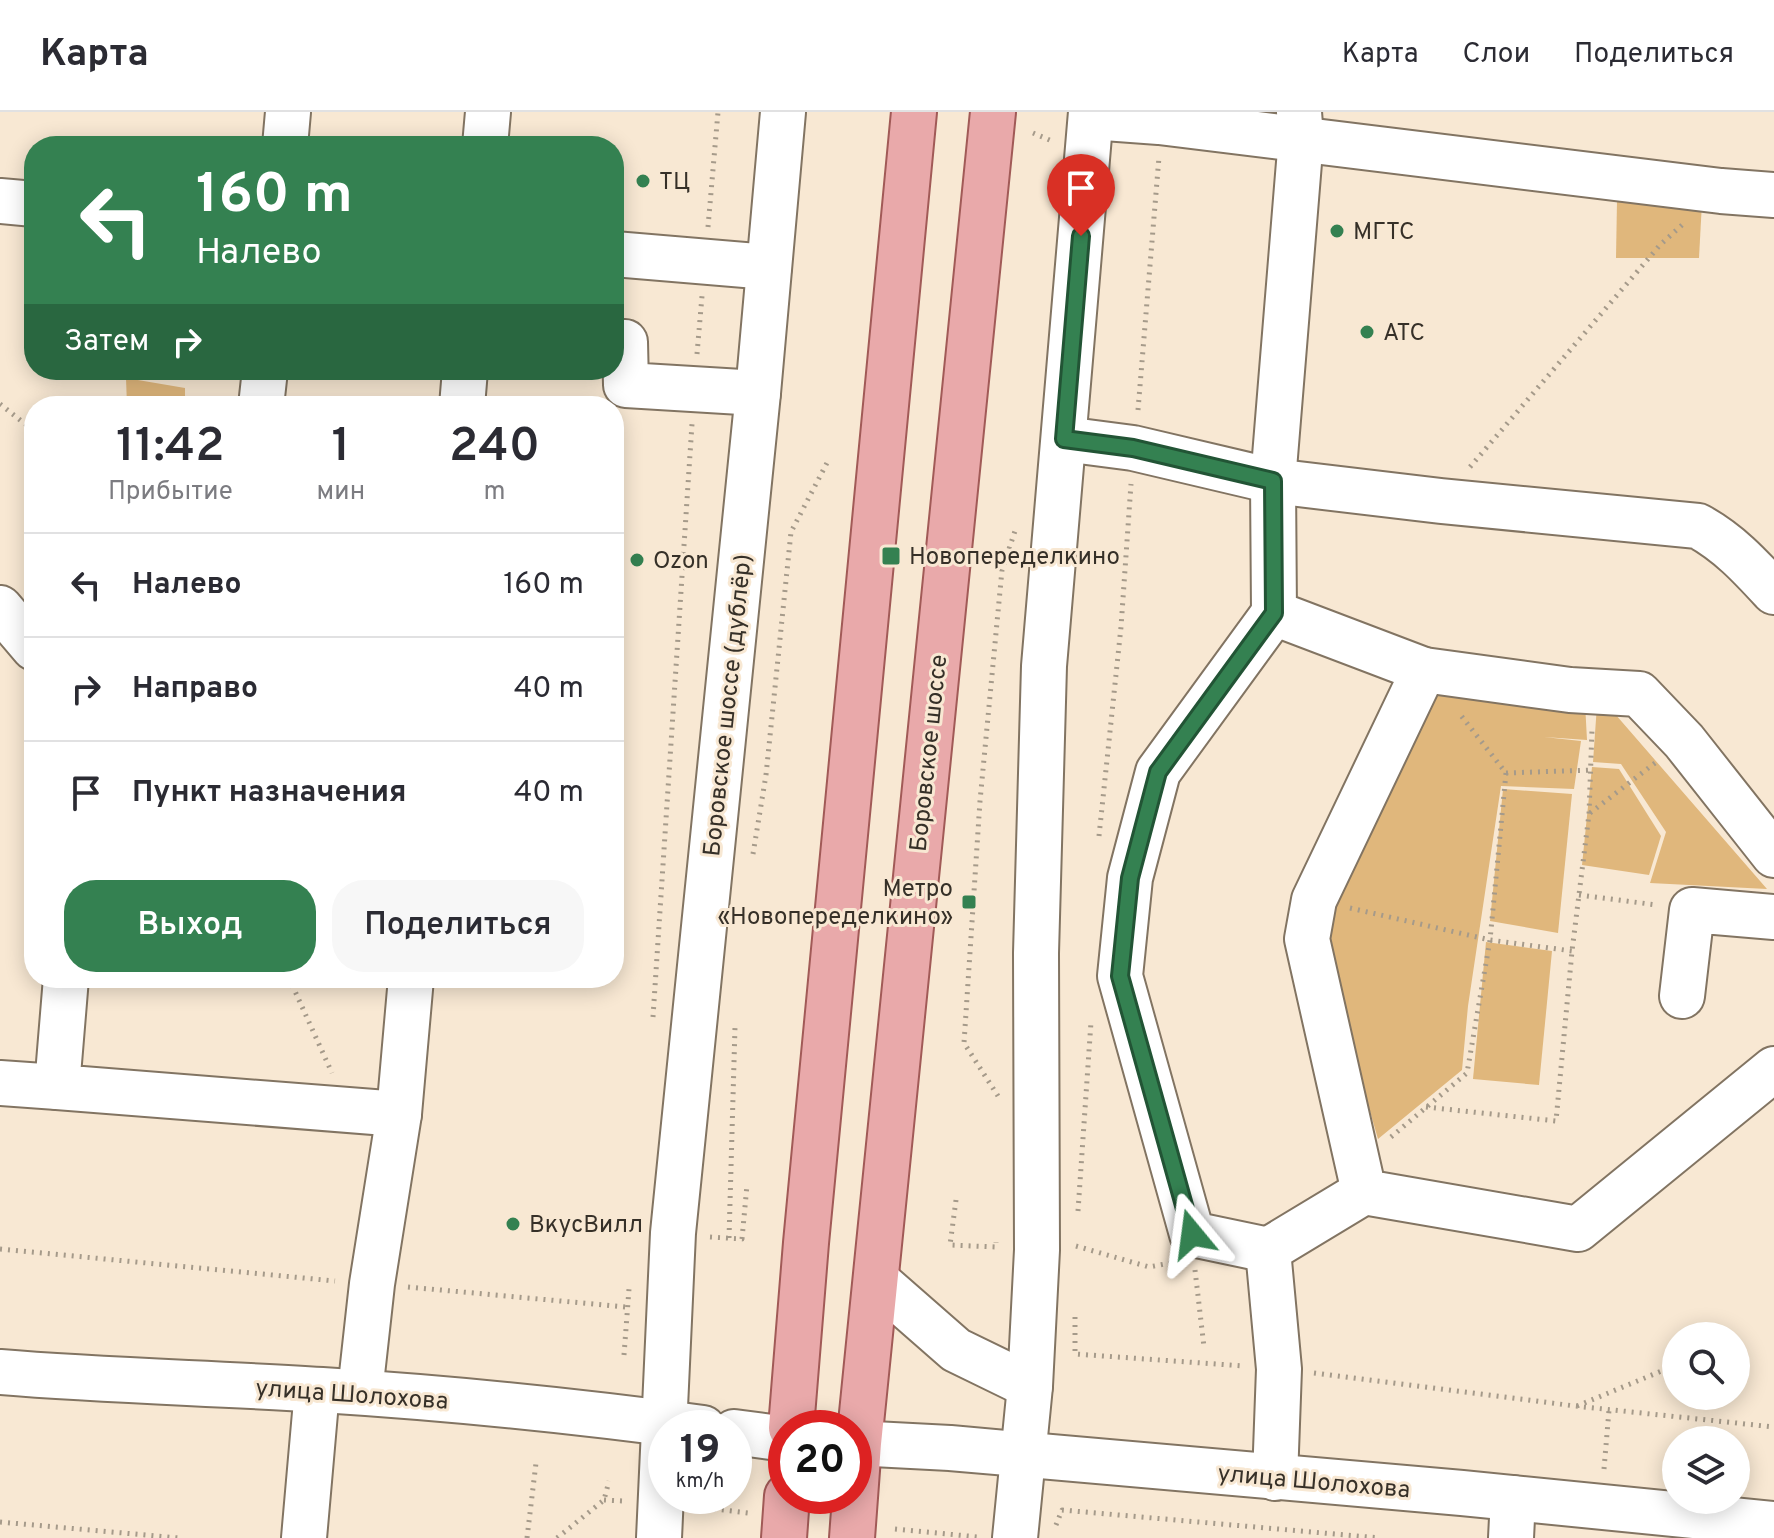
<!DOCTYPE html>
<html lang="ru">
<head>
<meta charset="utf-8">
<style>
	:root { --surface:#fff; --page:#f7f7f7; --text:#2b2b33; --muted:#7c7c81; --line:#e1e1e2; --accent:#348151 }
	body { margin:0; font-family:Overpass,sans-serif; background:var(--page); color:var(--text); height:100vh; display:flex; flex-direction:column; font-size:30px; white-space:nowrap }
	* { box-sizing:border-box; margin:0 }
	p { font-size:26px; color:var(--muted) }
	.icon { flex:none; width:44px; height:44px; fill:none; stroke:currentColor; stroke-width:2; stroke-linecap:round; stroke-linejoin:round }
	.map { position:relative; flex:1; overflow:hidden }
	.drawer { position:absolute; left:24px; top:284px; width:600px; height:592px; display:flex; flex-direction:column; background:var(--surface); border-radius:32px; box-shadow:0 4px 20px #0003 }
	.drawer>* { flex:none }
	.guide { position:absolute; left:24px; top:24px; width:600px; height:244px; border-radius:32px; box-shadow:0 4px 20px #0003; background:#348151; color:#fff; overflow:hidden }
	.tools { position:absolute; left:1662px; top:1210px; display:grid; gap:16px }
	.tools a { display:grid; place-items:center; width:88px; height:88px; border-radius:50%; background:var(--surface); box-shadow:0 4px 20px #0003; font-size:40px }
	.speed { position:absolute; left:648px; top:1298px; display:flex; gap:16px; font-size:40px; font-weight:700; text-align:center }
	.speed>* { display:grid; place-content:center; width:104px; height:104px; border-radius:50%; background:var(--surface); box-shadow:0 4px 20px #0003; line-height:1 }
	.speed small { font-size:20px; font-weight:400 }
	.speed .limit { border:12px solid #d22; background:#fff; color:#111 }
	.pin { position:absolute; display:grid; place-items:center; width:68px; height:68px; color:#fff; margin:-82px -34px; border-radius:50% 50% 50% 0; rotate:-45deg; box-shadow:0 0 8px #0007 }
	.pin .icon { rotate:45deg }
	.me { position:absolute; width:88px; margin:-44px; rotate:344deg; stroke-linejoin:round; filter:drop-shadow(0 0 6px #0008) }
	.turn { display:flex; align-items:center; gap:28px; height:168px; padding:0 40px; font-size:36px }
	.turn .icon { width:104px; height:104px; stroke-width:2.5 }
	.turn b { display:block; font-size:56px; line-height:68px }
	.then { display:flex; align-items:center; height:76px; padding:0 40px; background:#0003; gap:16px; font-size:30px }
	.eta { display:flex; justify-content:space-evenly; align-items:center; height:136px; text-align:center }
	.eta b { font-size:48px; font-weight:600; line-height:56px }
	.primary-button { display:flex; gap:16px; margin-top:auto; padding:16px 40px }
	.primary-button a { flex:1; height:92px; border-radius:32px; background:var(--accent); color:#fff; font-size:32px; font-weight:600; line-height:92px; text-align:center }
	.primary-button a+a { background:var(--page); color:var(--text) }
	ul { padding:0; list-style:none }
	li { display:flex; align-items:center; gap:24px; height:104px; padding:0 40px; border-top:2px solid var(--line) }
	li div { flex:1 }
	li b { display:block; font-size:30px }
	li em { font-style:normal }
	header { display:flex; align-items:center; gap:48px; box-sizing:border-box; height:112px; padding:0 40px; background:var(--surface); border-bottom:2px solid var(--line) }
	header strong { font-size:38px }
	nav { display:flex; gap:44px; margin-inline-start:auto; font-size:28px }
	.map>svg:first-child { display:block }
</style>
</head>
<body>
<header>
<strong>Карта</strong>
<nav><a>Карта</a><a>Слои</a><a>Поделиться</a></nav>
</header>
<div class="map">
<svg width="1774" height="1426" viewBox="0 0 1774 1426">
	<rect width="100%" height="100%" fill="#f8e8d3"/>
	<g fill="#e0b77c">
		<polygon points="1617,89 1702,90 1699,146 1616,146"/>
		<polygon points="126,266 185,276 185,294 127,294"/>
		<polygon points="1428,581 1585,591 1587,628 1544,625 1581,629 1574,677 1501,674 1468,894 1462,958 1378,1027 1311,794"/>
		<polygon points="1597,593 1609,595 1767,777 1650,771 1666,720 1621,652 1593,650"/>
		<polygon points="1592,655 1619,657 1661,724 1649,763 1582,753"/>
		<polygon points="1503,677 1572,682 1558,821 1490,809"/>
		<polygon points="1486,830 1552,839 1539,973 1473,967"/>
	</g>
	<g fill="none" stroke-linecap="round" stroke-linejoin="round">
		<g stroke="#827462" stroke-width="48">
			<g id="minor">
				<polyline points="1299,0 1301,26 1273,369 1274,501 1424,558"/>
				<polyline points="1091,5 1159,10 1721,79 1774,83"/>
				<polyline points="285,34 288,0"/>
				<polyline points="485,34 488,0"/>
				<polyline points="0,89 34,92"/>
				<polyline points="614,142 769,155"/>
				<polyline points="625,230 626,273 758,281"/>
				<polyline points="261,294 265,258"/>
				<polyline points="462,294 465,258"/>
				<path d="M 1064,327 L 1133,336 L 1273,369 L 1441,389 L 1698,414 C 1729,431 1750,454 1774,480"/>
				<polyline points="0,496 34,536"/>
				<polyline points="1774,743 1684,629 1639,582 1570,578 1424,558 1314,788 1307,827 1364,1080 1578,1117 1774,957"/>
				<polyline points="66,866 57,975 399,1002"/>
				<polyline points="1682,884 1692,798 1774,805"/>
				<polyline points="0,971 57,975"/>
				<polyline points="1268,1138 1192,1122 1120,864 1130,766 1158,660 1274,501"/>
				<polyline points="876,1168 956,1238 1030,1274"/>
				<path d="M 0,1260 C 107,1269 215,1271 322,1278 C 449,1286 577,1299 703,1316"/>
				<polyline points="360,1280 372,1172 399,1002 411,866"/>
				<polyline points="734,1320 786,1327"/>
				<polyline points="854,1331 950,1336 1462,1381 1774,1412"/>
				<polyline points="1275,1366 1279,1257 1268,1138 1364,1080"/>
				<polyline points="304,1426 317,1278"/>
				<polyline points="659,1426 673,1121 758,281 783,0"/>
				<polyline points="1015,1426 1030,1274 1037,1138 1036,841 1044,554 1091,0"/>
				<polyline points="1511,1426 1513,1386"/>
			</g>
		</g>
		<g stroke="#a15a57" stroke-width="48">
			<g id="major">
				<polyline points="791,1316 806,1131 914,0"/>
				<polyline points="784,1426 787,1384"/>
				<polyline points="852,1426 859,1331 993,0"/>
			</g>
		</g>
		<g stroke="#a59a8a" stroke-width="5" stroke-dasharray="2 6" stroke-linecap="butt">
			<polyline points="1033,21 1052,29"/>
			<polyline points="708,115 718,0"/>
			<polyline points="697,242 702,184"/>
			<polyline points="0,292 34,319"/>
			<polyline points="1138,298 1159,45"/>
			<polyline points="1470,355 1660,133 1682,113"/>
			<polyline points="1506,661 1592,658"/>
			<polyline points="1590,701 1655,651"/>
			<polyline points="1099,724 1121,515 1131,372"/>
			<polyline points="753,742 766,663 791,420 829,347"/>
			<polyline points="1579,783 1657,793"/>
			<polyline points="1350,796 1490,828 1572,839"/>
			<polyline points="260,866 291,870 296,866"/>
			<polyline points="289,866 332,961"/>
			<polyline points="653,905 692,312"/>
			<polyline points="998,984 964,931 980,689 1002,458 1015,419"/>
			<polyline points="1426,995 1556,1009 1572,839 1589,702 1592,617"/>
			<polyline points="1391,1025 1467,961 1490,828 1506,661 1459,601"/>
			<polyline points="956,1088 950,1133 996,1135 996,1130"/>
			<polyline points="1078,1099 1091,910"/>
			<polyline points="710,1125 742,1127 747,1073"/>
			<polyline points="729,1126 735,915"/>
			<polyline points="1076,1134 1149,1155 1170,1151"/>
			<polyline points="0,1137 335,1169"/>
			<polyline points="1195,1158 1204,1235"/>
			<polyline points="408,1175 626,1195"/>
			<polyline points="1075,1205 1075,1242 1244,1254"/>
			<polyline points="624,1243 629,1177"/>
			<polyline points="1314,1261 1575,1294 1774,1315"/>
			<polyline points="1577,1294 1676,1253"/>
			<polyline points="1604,1357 1609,1298"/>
			<polyline points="604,1388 623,1389"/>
			<polyline points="698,1395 748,1401"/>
			<polyline points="0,1410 179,1426"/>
			<polyline points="1056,1413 1062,1398 1380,1426"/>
			<polyline points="895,1417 978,1425"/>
			<polyline points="527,1426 536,1351"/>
			<polyline points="557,1426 604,1388 609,1369"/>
		</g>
		<use href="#minor" stroke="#fff" stroke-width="44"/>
		<use href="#major" stroke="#e9a9aa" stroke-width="44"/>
	</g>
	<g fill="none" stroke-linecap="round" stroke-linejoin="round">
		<g stroke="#225435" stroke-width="20">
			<polyline id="route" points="1081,124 1064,327 1133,336 1273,369 1274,501 1158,660 1130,766 1120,864 1192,1122"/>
		</g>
		<use href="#route" stroke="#348151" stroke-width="14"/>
	</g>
	<g fill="#348151" stroke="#f8e8d3" stroke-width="3">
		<circle cx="643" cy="69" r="8"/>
		<circle cx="1337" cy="119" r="8"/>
		<circle cx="1367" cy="220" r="8"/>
		<rect x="881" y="434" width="20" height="20" rx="4"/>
		<circle cx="637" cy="448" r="8"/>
		<rect x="961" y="782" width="16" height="16" rx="4"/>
		<circle cx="513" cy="1112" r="8"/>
	</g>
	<g text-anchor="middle" stroke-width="6" stroke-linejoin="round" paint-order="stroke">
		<g font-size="24" fill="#363028" stroke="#f8e8d3" text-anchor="start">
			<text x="659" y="77">ТЦ</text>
			<text x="1353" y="127">МГТС</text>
			<text x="1383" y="228">АТС</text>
			<text x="909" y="452">Новопеределкино</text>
			<text x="653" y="456">Ozon</text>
			<text x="953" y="784" text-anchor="end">Метро<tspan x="953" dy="28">«Новопеределкино»</tspan></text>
			<text x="529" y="1120">ВкусВилл</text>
		</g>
		<g font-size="24" fill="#363028" stroke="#f8e8d3">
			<text transform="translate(727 593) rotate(-84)" y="8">Боровское шоссе (дублёр)</text>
			<text transform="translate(928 641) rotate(-84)" y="8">Боровское шоссе</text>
			<text transform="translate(352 1282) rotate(4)" y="8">улица Шолохова</text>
			<text transform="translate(1314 1369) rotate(5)" y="8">улица Шолохова</text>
		</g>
	</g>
</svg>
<div class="tools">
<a><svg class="icon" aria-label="search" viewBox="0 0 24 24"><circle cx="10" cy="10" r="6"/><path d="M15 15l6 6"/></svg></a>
<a><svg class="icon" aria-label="layers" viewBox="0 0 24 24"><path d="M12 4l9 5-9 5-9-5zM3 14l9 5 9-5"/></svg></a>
</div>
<div class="speed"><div>19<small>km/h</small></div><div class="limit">20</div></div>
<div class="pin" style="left:1081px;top:124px;background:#d93025"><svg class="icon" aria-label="arrive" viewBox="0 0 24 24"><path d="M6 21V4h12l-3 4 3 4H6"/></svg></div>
<svg class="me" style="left:1192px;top:1122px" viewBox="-20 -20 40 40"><path d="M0-17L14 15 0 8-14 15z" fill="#348151" stroke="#fff" stroke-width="4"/></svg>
<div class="guide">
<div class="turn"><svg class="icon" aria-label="left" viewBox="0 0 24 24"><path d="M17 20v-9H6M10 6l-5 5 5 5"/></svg><div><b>160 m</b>Налево</div></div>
<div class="then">Затем<svg class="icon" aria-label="right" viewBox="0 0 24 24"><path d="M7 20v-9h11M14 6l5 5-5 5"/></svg></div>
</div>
<section class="drawer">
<div class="eta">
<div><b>11:42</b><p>Прибытие</p></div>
<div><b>1</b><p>мин</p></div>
<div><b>240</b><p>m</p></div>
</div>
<ul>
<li><svg class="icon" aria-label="left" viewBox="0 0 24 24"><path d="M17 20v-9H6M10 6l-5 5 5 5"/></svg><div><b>Налево</b></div><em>160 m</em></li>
<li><svg class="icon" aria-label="right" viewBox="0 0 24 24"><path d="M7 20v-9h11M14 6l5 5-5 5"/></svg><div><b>Направо</b></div><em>40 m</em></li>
<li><svg class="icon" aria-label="arrive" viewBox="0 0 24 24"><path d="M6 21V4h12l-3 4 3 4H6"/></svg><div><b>Пункт назначения</b></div><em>40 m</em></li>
</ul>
<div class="primary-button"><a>Выход</a><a>Поделиться</a></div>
</section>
</div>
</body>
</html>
